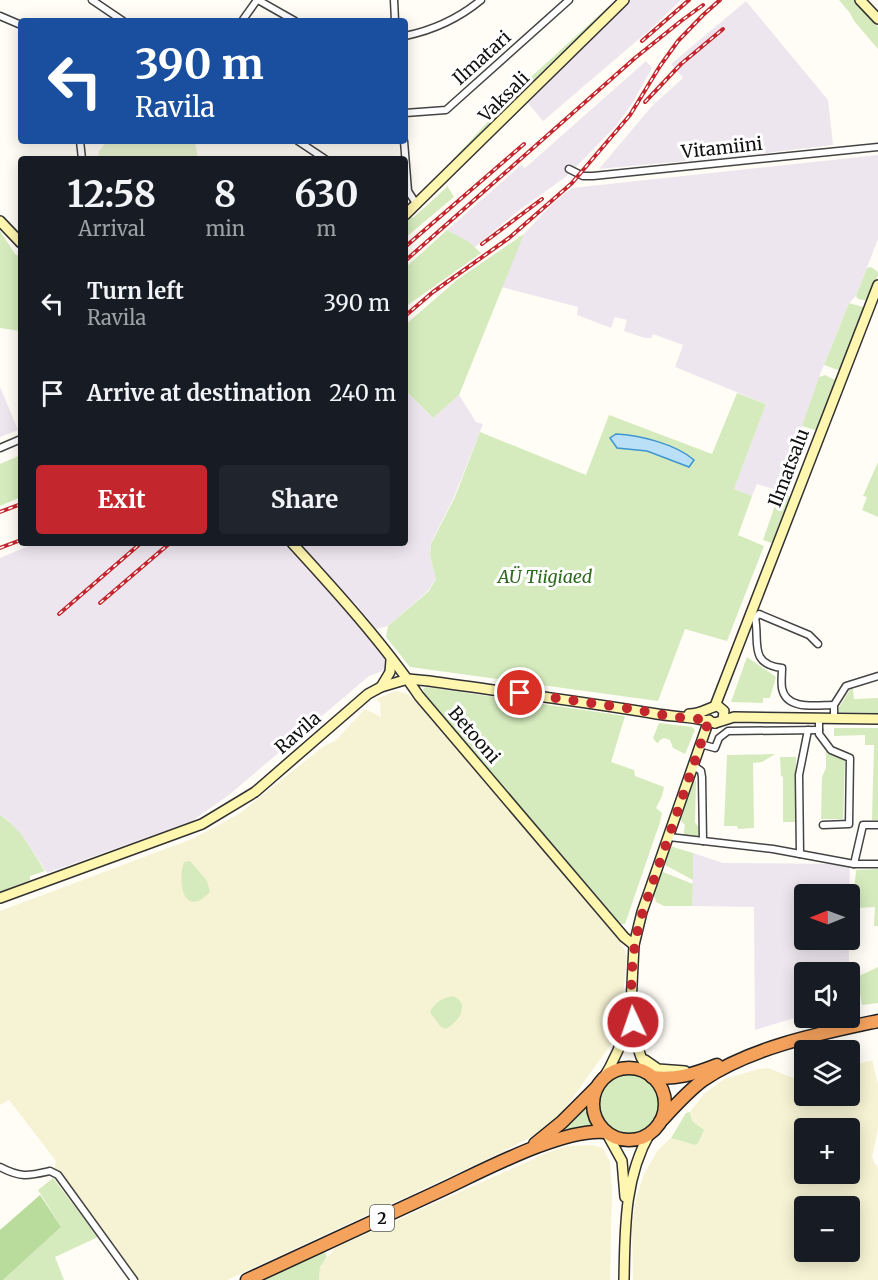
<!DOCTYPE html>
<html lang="en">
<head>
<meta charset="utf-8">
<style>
	:root { --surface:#171b24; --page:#20242c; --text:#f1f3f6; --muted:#9ea1a6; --accent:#c4262e }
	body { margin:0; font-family:Merriweather,serif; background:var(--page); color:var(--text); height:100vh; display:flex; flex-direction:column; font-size:22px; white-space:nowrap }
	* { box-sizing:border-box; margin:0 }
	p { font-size:20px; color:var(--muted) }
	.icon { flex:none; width:33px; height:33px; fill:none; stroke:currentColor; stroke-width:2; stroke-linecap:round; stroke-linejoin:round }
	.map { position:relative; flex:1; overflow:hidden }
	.sheet { position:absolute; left:18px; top:156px; width:390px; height:390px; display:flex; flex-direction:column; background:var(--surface); border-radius:6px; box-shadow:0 3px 15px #0003 }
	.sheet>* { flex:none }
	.hud { position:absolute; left:18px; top:18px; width:390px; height:126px; border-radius:6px; box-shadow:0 3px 15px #0003; background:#1a4fa0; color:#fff; overflow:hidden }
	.needle { width:39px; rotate:269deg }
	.fabs { position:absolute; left:794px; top:884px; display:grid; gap:12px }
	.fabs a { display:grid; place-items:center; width:66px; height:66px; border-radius:6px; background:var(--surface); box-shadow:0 3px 15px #0003; font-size:30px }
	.pin { position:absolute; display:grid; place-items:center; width:51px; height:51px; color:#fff; margin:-26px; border:3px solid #fff; border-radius:50%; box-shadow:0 2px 6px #0007 }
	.me { position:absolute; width:66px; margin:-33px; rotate:357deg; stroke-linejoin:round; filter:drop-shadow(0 0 4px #0008) }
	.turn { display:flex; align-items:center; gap:21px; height:126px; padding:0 18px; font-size:27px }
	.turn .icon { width:78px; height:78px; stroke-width:2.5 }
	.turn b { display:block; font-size:42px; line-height:51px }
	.eta { display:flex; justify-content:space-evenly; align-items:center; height:102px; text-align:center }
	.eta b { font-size:36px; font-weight:700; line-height:42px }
	.button { display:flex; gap:12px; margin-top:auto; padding:12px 18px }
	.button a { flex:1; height:69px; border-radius:6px; background:var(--accent); color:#fff; font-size:24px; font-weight:700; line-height:69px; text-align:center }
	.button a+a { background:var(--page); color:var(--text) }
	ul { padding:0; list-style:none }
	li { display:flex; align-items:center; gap:18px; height:90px; padding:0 18px }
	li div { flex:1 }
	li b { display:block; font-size:22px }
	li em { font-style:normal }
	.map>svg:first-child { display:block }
</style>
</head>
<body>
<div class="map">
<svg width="878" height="1280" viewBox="0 0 878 1280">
	<rect width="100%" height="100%" fill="#fffdf5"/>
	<g fill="#eee6ef">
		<polygon points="631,0 681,0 646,33 543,121 528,103"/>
		<polygon points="746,1 828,100 833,145 740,156 599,169 651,107 683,78 671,64"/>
		<polygon points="646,61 652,68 633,102 616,126 567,176 518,211 475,247 447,230 521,165 525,168"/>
		<polygon points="878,155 878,239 856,296 849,303 819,377 780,491 757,484 752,496 734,489 766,404 675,367 683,345 653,334 652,338 645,338 624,331 627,320 615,317 611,328 577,315 578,307 501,287 524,234 552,204 572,188"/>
		<polygon points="0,387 18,430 0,437"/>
		<polygon points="405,390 433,418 459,395 476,422 483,424 454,497 431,543 430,555 436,578 429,590 388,626 376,629 355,603 349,599 322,567 315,562 298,543 405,543"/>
		<polygon points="35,543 288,543 334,595 385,658 388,667 386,670 369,676 229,795 192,821 47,873 27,842 8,820 0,815 0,558"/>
		<polygon points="693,853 723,863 850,864 849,898 849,894 804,894 804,939 849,939 849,1000 849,972 804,972 804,1015 755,1030 754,907 692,906"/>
	</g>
	<g fill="#f6f3d4" fill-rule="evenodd">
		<polygon points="396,691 408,694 421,707 616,936 624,948 627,959 622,1004 615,1034 609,1047 561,1114 533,1136 498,1154 227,1280 130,1280 53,1177 56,1161 9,1100 0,1105 0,911 192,839 239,814 324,746 335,741 365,709 381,717 380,703 376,699"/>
		<path d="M 872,1060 L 878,1085 L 878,1129 L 872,1157 L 874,1163 L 878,1167 L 878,1280 L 633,1280 L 632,1226 L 636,1198 L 644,1174 L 658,1150 L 671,1138 L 695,1145 L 699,1126 L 692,1121 L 690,1112 L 704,1094 L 724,1079 L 759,1069 L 768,1068 L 801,1081 L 804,1080 L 804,1095 L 849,1095 L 849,1067 ZM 804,1128 L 849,1128 L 849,1173 L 804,1173 ZM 804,1206 L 849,1206 L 849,1251 L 804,1251 Z"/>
		<polygon points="592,1145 603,1148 610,1162 612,1190 610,1280 319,1280 320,1267 335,1248 549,1152 567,1146"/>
	</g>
	<g fill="#d5ebbd">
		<polygon points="618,0 419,196 521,86 608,7"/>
		<polygon points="839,0 856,0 878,27 878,49 854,21 850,13"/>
		<polygon points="446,184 454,197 405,238 405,222 411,217 413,218 447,187"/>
		<polygon points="447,230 469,242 481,253 405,307 405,268"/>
		<polygon points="0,231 15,254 21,257 21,331 0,328"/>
		<polygon points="524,234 459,395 433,418 405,390 405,325 458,279"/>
		<polygon points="871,267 878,272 878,275 868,301 858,299 856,296 867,268"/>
		<polygon points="849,303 863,307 864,310 842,368 838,370 824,365"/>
		<polygon points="825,375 837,381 819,428 815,430 802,426 819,377"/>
		<polygon points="737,393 766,404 734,489 752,496 738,535 764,546 727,641 685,629 658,701 410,667 386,637 388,626 429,591 436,579 430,555 431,544 455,497 480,432 586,475 609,415 712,454"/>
		<polygon points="800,432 809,435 787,487 781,485"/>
		<polygon points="21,455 21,497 0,506 0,464"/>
		<polygon points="878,462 878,517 862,510 867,497 863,496"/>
		<polygon points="780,491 791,498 774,542 771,543 763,540"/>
		<polygon points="747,657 776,677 770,698 763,698 763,703 731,702"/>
		<polygon points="426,687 625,716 611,762 634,770 635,776 664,787 662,796 656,808 662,813 660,822 625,924 621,924 425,695 423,689"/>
		<polygon points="851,688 853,689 854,699 878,698 878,713 836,712"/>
		<polygon points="659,723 692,727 695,730 685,754 673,748 670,740 664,738 660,740 658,743 656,742 653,738"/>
		<polygon points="834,728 878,728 878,820 872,820 874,745 865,745 865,735 834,736"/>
		<polygon points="826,750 845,760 843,819 821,819 822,777 826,768"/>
		<polygon points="775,754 762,762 753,763 754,828 738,829 737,826 724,826 727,755"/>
		<polygon points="780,757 796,757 795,822 783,822 783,777 781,776"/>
		<polygon points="693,780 696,781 695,822 700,829 699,837 697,838 683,838 685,825 680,820"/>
		<path d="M 0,815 C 20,827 33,852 45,871 L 30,876 L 30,880 L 0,892 Z"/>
		<polygon points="670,846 693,853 693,880 665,865"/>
		<path d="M 190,861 L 207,881 L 210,892 C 206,896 200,902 193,902 C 179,900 180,871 184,862 Z"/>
		<polygon points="878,869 878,926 874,926 875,907 858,908 854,893 856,870"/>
		<polygon points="663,872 693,884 692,906 664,906 656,902 653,893 660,874"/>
		<polygon points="878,967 878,1003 862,1005 857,977"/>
		<path d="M 452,996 C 472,1002 458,1024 445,1029 L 440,1026 L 430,1012 C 434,1003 443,998 452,996 Z"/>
		<circle cx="629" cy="1104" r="31"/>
		<polygon points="591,1099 592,1114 597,1126 586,1126 564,1132 566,1125"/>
		<polygon points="690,1112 692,1121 704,1130 698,1143 695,1145 671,1138 686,1113"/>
		<polygon points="53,1178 98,1237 55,1257 64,1280 3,1280 61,1227 38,1190"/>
		<polygon points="324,1250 327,1257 320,1267 319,1280 260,1280"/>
	</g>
	<polygon fill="#b9dc9c" points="40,1195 61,1227 3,1280 0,1280 0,1230"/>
	<polygon fill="#e6f2cf" points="107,141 195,141 198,159 98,159 99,151"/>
	<path fill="#b9e0f7" stroke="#3f96cf" stroke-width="1.5" d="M 616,434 C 639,435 676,444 694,460 L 689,467 L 647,451 L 617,448 L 610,438 Z"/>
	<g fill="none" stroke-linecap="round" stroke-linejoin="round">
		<g stroke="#444" stroke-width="9">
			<g id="street">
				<polyline points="92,0 123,21"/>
				<polyline points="258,0 295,21"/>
				<polyline points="394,0 395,21"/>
				<polyline points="0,16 21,25"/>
				<polyline points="242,21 257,0"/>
				<path d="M 405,36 C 434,30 458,19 481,0"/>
				<polyline points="405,113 446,110 569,0"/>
				<polyline points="80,141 82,159"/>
				<polyline points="298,141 325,159"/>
				<polyline points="404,141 408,191 417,205"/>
				<polyline points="569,169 583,176 593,176 878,147"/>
				<polyline points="0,448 21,439"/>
				<path d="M 750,615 L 755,618 C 760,641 748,664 782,668 C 782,674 781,682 782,688 C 786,711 817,705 834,705"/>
				<polyline points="755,618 759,614 809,635 818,644"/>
				<polyline points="819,718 819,734 831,750 850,758 849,824 823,825"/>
				<polyline points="834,719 834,705 846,686 878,676"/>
				<polyline points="704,745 715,748 719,738 728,731 819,730"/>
				<polyline points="694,766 701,771 702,777 703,841"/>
				<polyline points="669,837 773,849 854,864 878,864"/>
				<polyline points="800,854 799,775 808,730"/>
				<polyline points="854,864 863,825 878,825"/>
				<path d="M 0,1167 C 21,1178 28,1176 50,1171 L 58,1175 L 134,1280"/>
			</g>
		</g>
		<g stroke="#333" stroke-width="12">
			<g id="secondary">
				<polyline points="860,0 878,19"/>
				<polyline points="405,215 624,0"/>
				<polyline points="0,221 21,243"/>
				<path d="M 292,543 C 335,590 384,644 419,696 L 624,937 L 634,945"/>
				<polyline points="381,687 390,672 391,660"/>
				<polyline points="715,706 878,285"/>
				<path d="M 689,714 C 703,714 708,707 718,706 L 724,711 L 723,720"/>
				<polyline points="715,723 734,717 878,719"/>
				<path d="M 0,898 L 202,824 L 255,792 L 368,694 L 381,687 L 408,679 L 429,681 C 505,692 581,701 657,714 C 676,717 698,717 715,723"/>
				<polyline points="645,1060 658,1069 685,1071"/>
				<polyline points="652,1077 641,1057 635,1039 631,1005 634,945 642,912 709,720"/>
				<path d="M 600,1084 C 614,1062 624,1040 630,1014"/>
				<polyline points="606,1132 622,1161 625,1197"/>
				<path d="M 624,1280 C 625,1230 624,1178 650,1133"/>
			</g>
		</g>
		<g stroke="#222" stroke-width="15">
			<g id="highway">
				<circle cx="629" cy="1104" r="36"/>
				<path d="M 652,1077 C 676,1080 694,1074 717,1065"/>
				<path d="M 660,1122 C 674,1107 687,1092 703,1080 C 751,1047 822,1033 878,1021"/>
				<polyline points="535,1144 562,1122 597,1087"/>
				<path d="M 247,1280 C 309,1251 372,1222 435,1193 C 477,1174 562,1127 606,1132"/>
			</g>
		</g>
		<use href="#street" stroke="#fff" stroke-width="6"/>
		<use href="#secondary" stroke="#fff6b0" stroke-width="9"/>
		<use href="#highway" stroke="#f5a25d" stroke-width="12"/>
		<g stroke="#c4262e" stroke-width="4">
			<g id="rail">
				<polyline points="642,41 689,0"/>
				<polyline points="645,102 681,64 723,29"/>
				<polyline points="482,244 542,199"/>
				<polyline points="405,247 524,144"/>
				<polyline points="405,261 635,58 681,21 703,5"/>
				<polyline points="405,316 433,292 509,238 572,183 630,115 660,66 678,41 703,15 720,0"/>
				<polyline points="0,512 21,504"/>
				<polyline points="0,548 21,540"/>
				<polyline points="100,603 170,543"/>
				<polyline points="59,614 141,543"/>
			</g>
		</g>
		<use href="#rail" stroke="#fff" stroke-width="1.5" stroke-dasharray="4.5" stroke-linecap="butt"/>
	</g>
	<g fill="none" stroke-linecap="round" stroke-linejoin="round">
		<path stroke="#c4262e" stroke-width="10" stroke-dasharray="0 18" d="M 520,693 L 633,709 L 673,717 L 709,720 L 640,920 C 632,953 629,988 633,1022"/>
	</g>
	<g text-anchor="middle" stroke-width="6" stroke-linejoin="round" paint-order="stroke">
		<rect fill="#fff" stroke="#585858" stroke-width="1.5" x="370" y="1205" width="24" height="26" rx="4.5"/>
		<g font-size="16" font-weight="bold" fill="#111">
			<text x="382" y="1224">2</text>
		</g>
		<g font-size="18" fill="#111" stroke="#fff">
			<text transform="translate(482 58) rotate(-42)" y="6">Ilmatari</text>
			<text transform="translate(504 97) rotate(-45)" y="6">Vaksali</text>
			<text transform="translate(722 148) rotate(-6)" y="6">Vitamiini</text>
			<text transform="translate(789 468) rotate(-69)" y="6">Ilmatsalu</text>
			<text transform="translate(298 733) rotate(-41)" y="6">Ravila</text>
			<text transform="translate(474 735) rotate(49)" y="6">Betooni</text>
		</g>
		<g font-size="18" font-style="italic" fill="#2f6b1f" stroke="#fff">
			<text x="545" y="583">AÜ Tiigiaed</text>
		</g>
	</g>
</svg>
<div class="fabs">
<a><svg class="needle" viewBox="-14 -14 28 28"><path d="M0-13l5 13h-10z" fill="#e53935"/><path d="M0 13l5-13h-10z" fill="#9ea1a6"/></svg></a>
<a><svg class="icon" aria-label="sound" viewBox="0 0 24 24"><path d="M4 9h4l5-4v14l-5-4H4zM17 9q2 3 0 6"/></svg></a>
<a><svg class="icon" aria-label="layers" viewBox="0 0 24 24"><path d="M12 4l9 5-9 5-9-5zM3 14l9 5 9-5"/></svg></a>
<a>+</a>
<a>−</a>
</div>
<div class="pin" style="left:520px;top:693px;background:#d93025"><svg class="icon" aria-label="arrive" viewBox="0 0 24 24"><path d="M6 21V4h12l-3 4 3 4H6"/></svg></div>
<svg class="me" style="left:633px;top:1022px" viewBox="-20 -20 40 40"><circle r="17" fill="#c4262e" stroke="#fff" stroke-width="3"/><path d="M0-11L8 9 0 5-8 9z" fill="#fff"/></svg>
<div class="hud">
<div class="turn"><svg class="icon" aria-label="left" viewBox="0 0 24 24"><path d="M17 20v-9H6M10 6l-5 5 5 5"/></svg><div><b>390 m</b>Ravila</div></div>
</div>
<section class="sheet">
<div class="eta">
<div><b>12:58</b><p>Arrival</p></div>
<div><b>8</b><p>min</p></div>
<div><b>630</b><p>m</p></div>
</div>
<ul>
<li><svg class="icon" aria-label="left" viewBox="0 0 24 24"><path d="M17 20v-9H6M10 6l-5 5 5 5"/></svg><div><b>Turn left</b><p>Ravila</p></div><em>390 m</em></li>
<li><svg class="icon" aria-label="arrive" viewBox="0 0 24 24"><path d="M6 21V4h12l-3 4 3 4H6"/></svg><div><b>Arrive at destination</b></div><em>240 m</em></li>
</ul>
<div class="button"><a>Exit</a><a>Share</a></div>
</section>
</div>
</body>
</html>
